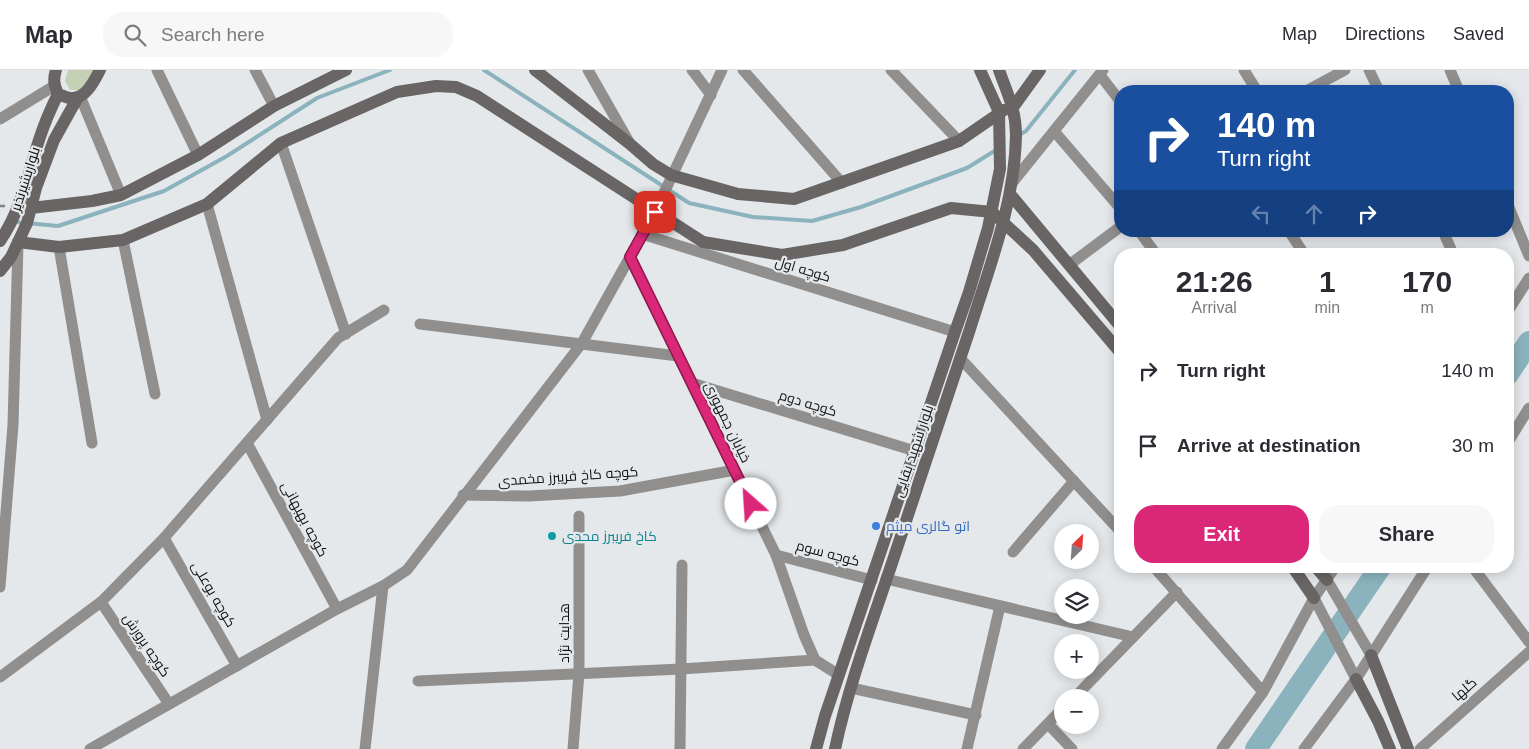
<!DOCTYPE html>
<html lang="en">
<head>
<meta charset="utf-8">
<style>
	:root { --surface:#fff; --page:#f7f7f7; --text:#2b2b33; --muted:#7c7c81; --line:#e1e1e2; --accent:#db2777 }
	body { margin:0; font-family:Arial,Cairo,sans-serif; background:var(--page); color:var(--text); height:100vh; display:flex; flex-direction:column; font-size:19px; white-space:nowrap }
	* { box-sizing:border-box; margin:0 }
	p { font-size:16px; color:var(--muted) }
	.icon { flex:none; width:28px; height:28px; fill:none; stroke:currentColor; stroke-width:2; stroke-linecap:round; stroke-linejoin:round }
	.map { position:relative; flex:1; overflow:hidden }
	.panel { position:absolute; left:1114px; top:178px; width:400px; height:325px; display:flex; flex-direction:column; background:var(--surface); border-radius:20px; box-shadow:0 2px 12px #0003 }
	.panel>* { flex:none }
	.hud { position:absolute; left:1114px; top:15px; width:400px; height:152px; border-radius:20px; box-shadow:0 2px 12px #0003; background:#1a4fa0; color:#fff; overflow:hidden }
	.needle { width:32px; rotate:25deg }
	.fabs { position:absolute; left:1054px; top:454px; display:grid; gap:10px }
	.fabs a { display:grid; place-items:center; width:45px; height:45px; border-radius:50%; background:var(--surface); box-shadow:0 2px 12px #0003; font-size:25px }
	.pin { position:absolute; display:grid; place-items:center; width:42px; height:42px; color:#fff; margin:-21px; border-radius:10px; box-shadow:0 2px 8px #0006 }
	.me { position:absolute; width:55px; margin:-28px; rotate:334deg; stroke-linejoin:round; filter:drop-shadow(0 0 4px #0008) }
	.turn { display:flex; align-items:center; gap:18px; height:105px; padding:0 20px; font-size:22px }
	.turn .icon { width:65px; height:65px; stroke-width:2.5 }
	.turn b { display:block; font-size:35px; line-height:42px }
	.lanes { display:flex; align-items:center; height:48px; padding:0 20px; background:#0003; justify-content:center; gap:25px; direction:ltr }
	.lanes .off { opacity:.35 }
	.eta { display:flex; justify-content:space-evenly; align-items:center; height:85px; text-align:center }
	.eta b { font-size:30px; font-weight:700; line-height:35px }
	.action { display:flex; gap:10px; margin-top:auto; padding:10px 20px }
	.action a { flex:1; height:58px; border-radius:20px; background:var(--accent); color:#fff; font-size:20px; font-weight:700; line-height:58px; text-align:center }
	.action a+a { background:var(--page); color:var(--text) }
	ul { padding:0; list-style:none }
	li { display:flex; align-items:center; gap:15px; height:75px; padding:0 20px }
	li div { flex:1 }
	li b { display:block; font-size:19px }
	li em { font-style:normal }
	header { display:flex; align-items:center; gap:30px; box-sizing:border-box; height:70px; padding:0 25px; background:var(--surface); border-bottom:1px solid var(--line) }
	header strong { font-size:24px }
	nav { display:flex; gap:28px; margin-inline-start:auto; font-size:18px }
	.search { width:350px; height:45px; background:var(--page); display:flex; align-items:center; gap:12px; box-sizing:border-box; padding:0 18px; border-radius:20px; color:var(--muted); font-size:19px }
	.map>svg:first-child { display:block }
</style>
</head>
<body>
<header>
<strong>Map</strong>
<div class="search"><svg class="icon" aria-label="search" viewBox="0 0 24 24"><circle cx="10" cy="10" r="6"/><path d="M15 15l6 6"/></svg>Search here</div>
<nav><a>Map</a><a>Directions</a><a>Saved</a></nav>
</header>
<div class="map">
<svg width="1529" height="679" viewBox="0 0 1529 679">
	<rect width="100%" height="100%" fill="#e4e8eb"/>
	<polygon fill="#c4cfb3" points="68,0 94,0 82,20 70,20 65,11"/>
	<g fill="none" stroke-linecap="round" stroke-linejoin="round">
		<g stroke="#8bb3bd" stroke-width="4">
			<polyline points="484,0 689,133 753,147 812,151 861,137 967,98 996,80"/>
			<polyline points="1019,65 1026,61 1075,0"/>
			<polyline points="15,152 58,156 164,121 227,86 317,28 390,0"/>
		</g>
		<g stroke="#8bb3bd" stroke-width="22">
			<polyline points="1508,304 1529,272"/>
			<polyline points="1256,679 1381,496"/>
		</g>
		<polyline stroke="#7f8284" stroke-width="2.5" stroke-dasharray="5 2.5" stroke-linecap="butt" points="0,136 6,136"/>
		<g stroke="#918f8e" stroke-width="11">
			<polyline points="157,0 198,85"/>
			<polyline points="255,0 274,36"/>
			<polyline points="588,0 629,72"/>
			<polyline points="692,0 711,25"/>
			<polyline points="743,0 842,113"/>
			<polyline points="891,0 959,71"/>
			<polyline points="1244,0 1257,21"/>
			<polyline points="1369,0 1379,21"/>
			<polyline points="1450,0 1459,21"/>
			<polyline points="1100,5 1120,31"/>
			<polyline points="1306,21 1345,0"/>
			<polyline points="80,26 121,125"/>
			<polyline points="0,49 54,16"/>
			<polyline points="1054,61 1120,138"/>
			<polyline points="281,73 346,264"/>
			<polyline points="1012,113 1103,0"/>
			<polyline points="207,134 267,350"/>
			<polyline points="1508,135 1529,186"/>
			<polyline points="1139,161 1156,184"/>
			<polyline points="1289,161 1304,184"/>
			<polyline points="1443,161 1453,184"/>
			<polyline points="642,164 955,262"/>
			<polyline points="123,170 155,324"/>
			<polyline points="59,177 92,373"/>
			<polyline points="630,187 776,485 804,565 815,590 839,605"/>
			<polyline points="1069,195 1120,157"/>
			<polyline points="1508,241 1529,208"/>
			<polyline points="420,254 678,286"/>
			<polyline points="960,288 1120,461"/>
			<polyline points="692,313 915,381"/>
			<polyline points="1508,372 1529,338"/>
			<polyline points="247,373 337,539"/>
			<polyline points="463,425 529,426 620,421 735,400"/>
			<polyline points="164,468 237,596"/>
			<polyline points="1013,482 1074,411"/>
			<polyline points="776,485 872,510"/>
			<polyline points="1153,496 1263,622"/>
			<polyline points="1472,496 1529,572"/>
			<polyline points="886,509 1133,567"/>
			<polyline points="1327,510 1371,585"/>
			<polyline points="0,517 13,355 18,174"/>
			<polyline points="1314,528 1356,609"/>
			<polyline points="101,532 169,634"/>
			<polyline points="0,607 101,532 164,468 338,268 384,240"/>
			<polyline points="418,611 681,599 815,590"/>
			<polyline points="851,618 976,645"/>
			<polyline points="1074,628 1177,522"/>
			<polyline points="1048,654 1072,679"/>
			<polyline points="90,679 337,539 383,516 407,500 582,273 655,142 722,0"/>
			<polyline points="365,679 383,516"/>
			<polyline points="573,679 579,603 579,446"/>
			<polyline points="680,679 682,495"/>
			<polyline points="967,679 1000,536"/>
			<polyline points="1023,679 1062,639"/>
			<polyline points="1222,679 1263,622 1314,528 1336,496"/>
			<polyline points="1304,679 1356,609 1428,496"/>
			<polyline points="1420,679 1529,582"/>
		</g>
		<g stroke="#686564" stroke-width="12">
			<path d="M 56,0 C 53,9 54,15 58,24 C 62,25 68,29 73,28 C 87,27 94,11 100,0"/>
			<polyline points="535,0 630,74 653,94 671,105 738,124 794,129 959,71 1004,40"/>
			<polyline points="1014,36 1040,0"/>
			<polyline points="1010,124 1120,256"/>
			<polyline points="31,138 92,131 121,125 198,85 274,36 346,0"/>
			<path d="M 0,171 C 22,139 28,102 40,67 C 45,52 51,38 58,24"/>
			<polyline points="18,172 59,177 123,170 207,134 281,73 397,22 436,16 456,17 477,26 703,172 782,185 843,175 951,138 992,142 1033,180 1120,282"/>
			<polyline points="0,201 11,187 27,153 36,118 54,70 78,27"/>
			<polyline points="1292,496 1314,528"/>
			<polyline points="1315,496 1327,510"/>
			<polyline points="1371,585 1408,679"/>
			<polyline points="1356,609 1378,651 1390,679"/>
			<polyline points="816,679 825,646 955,262 969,222 988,158 1000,99 999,42 980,0"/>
			<path d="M 835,679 C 848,618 870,558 890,499 C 917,419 944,339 970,259 C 990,195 1015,132 1016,65 C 1016,39 1007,23 999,0"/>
		</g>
	</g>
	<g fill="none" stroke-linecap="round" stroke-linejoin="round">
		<g stroke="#8e194d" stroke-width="12">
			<polyline id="route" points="655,142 630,187 751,434"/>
		</g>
		<use href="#route" stroke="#db2777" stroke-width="9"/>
	</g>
	<circle fill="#3f7fe0" stroke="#e4e8eb" stroke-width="2" cx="876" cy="456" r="5"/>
	<circle fill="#0f9aa8" stroke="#e4e8eb" stroke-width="2" cx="552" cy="466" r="5"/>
	<g text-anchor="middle" stroke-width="4.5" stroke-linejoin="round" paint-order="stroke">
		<g font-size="14" fill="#111213" stroke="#e4e8eb">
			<text transform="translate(25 109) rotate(-72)" y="5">بلواربشیرنذیر</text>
			<text transform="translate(803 199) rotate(17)" y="5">کوچه اول</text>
			<text transform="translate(808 333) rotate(17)" y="5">کوچه دوم</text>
			<text transform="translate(728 352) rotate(64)" y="5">خیابان جمهوری</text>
			<text transform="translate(913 381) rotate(-71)" y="5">بلوار شهید بقایی</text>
			<text transform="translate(568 406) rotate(-4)" y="5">کوچه کاخ فریبرز مخمدی</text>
			<text transform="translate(305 449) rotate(62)" y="5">کوچه بهبهانی</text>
			<text transform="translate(828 483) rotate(15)" y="5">کوچه سوم</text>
			<text transform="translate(214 524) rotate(60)" y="5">کوچه بوعلی</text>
			<text transform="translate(564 563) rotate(-90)" y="5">هدایت نژاد</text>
			<text transform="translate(147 575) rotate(56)" y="5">کوچه پرورش</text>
			<text transform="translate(1464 619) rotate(-41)" y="5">گلها</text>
		</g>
		<g font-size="14" fill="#366cbe" stroke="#e4e8eb" text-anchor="start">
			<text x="886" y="461">اتو گالری میثم</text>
		</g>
		<g font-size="14" fill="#0d838f" stroke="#e4e8eb" text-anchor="start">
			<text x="562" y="471">کاخ فریبرز محدی</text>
		</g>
	</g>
</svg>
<div class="fabs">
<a><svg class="needle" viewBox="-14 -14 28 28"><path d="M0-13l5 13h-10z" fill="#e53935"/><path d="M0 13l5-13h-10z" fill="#7c7c81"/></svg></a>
<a><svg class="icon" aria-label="layers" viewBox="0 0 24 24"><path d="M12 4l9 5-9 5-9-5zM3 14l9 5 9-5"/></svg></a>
<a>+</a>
<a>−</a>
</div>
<div class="pin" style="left:655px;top:142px;background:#d93025"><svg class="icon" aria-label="arrive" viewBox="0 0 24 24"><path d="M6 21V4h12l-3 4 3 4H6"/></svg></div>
<svg class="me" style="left:751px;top:434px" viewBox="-20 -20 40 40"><circle r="19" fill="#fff"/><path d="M0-13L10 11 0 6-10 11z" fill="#db2777"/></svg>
<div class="hud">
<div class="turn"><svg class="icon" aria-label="right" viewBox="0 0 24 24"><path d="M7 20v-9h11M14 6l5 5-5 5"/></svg><div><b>140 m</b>Turn right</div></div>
<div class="lanes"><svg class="icon off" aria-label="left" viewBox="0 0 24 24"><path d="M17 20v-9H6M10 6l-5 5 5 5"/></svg><svg class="icon off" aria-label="ahead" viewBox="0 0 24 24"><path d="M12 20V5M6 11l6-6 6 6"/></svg><svg class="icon" aria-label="right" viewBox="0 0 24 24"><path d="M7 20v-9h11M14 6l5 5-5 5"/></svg></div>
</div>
<section class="panel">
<div class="eta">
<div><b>21:26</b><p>Arrival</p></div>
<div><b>1</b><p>min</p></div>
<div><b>170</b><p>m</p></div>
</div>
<ul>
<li><svg class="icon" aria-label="right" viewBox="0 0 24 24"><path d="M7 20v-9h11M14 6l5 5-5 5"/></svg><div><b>Turn right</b></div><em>140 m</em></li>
<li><svg class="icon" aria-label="arrive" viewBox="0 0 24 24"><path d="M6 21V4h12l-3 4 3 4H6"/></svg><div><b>Arrive at destination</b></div><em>30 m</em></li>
</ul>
<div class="action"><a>Exit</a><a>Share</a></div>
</section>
</div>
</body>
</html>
